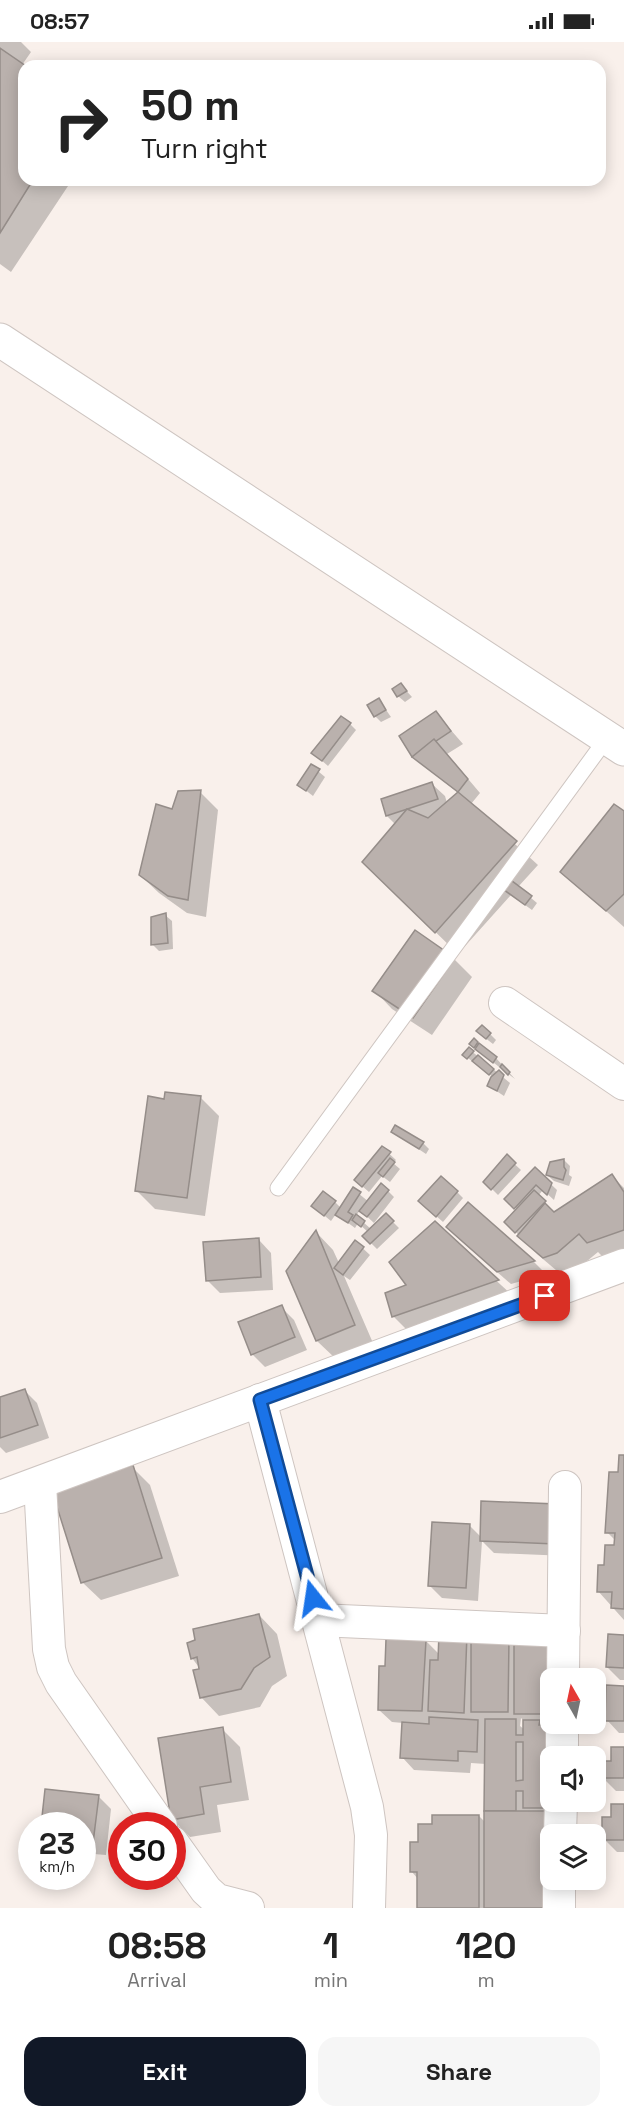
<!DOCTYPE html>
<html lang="en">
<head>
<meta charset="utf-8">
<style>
	:root { --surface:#fff; --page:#f6f6f6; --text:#222; --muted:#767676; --accent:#111827 }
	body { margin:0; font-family:"Space Grotesk",sans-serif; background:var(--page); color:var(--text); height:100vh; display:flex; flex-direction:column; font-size:22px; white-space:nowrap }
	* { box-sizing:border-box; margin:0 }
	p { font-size:20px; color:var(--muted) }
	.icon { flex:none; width:33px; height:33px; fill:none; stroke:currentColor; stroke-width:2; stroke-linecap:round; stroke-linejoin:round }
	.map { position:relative; height:1866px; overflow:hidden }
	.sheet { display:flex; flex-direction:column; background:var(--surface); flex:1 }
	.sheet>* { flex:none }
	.banner { position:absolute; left:18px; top:18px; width:588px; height:126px; border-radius:18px; box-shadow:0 3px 15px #0003; background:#fff; color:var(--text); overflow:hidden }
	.needle { width:39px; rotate:351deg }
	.buttons { position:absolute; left:540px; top:1626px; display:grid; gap:12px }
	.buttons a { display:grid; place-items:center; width:66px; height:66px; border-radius:12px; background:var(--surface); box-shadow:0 3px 15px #0003; font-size:30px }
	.speed { position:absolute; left:18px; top:1770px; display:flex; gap:12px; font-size:30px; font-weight:700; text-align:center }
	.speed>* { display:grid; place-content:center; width:78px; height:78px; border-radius:50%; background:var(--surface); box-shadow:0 3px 15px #0003; line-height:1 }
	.speed small { font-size:15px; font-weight:400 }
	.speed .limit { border:9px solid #d22; background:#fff; color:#111 }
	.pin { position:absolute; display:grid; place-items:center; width:51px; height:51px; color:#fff; margin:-26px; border-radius:12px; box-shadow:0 3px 9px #0006 }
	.me { position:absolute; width:66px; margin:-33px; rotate:345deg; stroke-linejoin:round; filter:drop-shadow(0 0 4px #0008) }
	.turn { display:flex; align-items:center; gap:21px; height:126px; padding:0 24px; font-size:27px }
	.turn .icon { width:78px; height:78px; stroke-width:2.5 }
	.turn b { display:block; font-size:42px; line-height:51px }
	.eta { display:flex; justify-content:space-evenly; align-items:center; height:102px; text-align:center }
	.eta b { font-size:36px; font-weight:600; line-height:42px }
	.primary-button { display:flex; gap:12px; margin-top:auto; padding:12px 24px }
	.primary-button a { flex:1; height:69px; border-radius:18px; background:var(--accent); color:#fff; font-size:24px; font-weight:600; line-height:69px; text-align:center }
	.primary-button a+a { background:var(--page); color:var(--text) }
	.status { display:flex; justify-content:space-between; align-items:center; height:42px; padding:0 30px; background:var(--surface); direction:ltr }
	.status svg { height:16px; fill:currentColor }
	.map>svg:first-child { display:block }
</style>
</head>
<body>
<div class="status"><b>08:57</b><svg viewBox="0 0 49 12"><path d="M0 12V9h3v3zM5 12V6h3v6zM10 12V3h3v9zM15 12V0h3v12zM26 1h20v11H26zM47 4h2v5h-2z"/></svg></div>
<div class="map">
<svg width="624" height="1866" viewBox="0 0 624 1866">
	<rect width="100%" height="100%" fill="#f9f0eb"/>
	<g fill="#0003" fill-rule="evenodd">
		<polygon points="0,0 21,0 31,10 22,23 24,138 72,138 11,230 0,222"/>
		<polygon points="401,643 412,655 405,660 398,654"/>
		<polygon points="379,658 391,675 381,680 375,674"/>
		<polygon points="436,671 463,702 447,712 480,751 471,762 538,823 518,845 537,861 532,868 511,853 458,912 364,820 396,783 387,774 382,758 432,742 445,754 447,761 458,751 413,714"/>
		<polygon points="350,682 356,688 328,724 320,717"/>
		<polygon points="312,724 325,735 313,754 299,743"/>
		<polygon points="200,750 218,768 206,875 187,871 159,851 140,833 173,769"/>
		<polygon points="624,770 624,885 562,830"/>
		<polygon points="165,873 172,879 173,907 159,909 153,903"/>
		<polygon points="454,917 472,935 432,993 392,967 374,948"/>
		<polygon points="490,992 496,998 493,1002 484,995"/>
		<polygon points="474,998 496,1016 515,1037 477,1008 471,1002"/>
		<polygon points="469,1007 510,1041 504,1054 489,1044 493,1035 464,1013"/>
		<polygon points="201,1056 219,1074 205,1174 155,1167 137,1149 165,1058"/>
		<polygon points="393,1090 423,1101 429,1107 426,1112"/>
		<polygon points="383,1106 396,1118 393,1121 400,1127 390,1140 382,1134 369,1150 362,1144"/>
		<polygon points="507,1115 521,1128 498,1153 485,1140"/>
		<polygon points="564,1118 570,1124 569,1133 572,1135 569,1144 554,1139 547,1133"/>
		<polygon points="535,1127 557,1148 554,1158 543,1148 538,1154 554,1171 612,1134 624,1146 624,1213 607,1219 598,1210 575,1229 563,1234 537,1212 506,1180 518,1168 506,1157"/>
		<polygon points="353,1147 369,1160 388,1149 394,1155 374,1181 360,1168 356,1174 371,1187 386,1173 399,1186 377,1207 364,1194 368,1190 358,1181 355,1186 336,1172 331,1179 320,1170 335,1160 341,1166"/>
		<polygon points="457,1150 463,1156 443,1180 426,1165"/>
		<polygon points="468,1162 534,1220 546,1232 511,1242 460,1198 448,1185"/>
		<polygon points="435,1182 515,1256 411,1292 393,1274"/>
		<polygon points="316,1190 333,1208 339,1221 356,1200 370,1213 350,1238 344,1234 373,1301 336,1317 317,1299 288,1229"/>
		<polygon points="259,1198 271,1211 273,1248 220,1251 207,1238"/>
		<polygon points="281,1265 294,1278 307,1308 265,1325 252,1312"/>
		<polygon points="24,1348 37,1361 49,1396 6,1411 0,1405 0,1357"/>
		<polygon points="624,1414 624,1578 598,1549 605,1525 616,1505 616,1499 607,1490"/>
		<polygon points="132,1425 150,1443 179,1534 101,1558 82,1540"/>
		<polygon points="556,1464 567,1514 494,1511 482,1499 478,1559 442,1556 429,1543 469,1483 481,1495"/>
		<polygon points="259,1573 277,1592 287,1634 272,1644 260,1665 219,1674 201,1655 201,1628 192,1616"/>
		<path d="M 440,1593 L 508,1599 L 550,1636 L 550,1838 L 566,1866 L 419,1866 L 418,1837 L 412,1830 L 419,1801 L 434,1783 L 479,1774 L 486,1781 L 486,1722 L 471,1721 L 470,1731 L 414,1728 L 402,1715 L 403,1681 L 392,1680 L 379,1668 L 387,1626 L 426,1599 L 440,1613 ZM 521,1676 L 525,1680 L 525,1688 L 520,1684 Z"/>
		<polygon points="624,1595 624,1638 620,1638 607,1625"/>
		<polygon points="624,1646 624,1691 619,1691 607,1678"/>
		<polygon points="222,1687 240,1705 249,1758 217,1763 221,1790 190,1795 172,1777"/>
		<polygon points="624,1707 624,1749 616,1749 603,1736"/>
		<polygon points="98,1754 111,1767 106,1813 82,1811 82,1784"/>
		<polygon points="624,1763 624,1810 617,1810 604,1797 613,1777"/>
	</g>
	<g fill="#bab1ad" stroke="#958d89" stroke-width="1.5" fill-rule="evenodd">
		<polygon points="0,6 26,24 24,24 24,138 33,138 0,191"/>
		<polygon points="401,641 407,649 397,655 392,647"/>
		<polygon points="379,656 386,668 374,675 367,663"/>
		<polygon points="436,669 451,689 412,715 399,694"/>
		<polygon points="341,674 351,681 322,719 311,711"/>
		<polygon points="434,697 468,737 458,750 412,715"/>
		<polygon points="311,722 320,727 306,749 297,743"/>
		<polygon points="432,740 438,757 386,774 381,757"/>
		<polygon points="201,748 188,858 168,854 139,833 156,762 172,767 178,749"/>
		<polygon points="458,750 517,799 435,891 362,820 407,767 428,776"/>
		<polygon points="614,762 624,769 624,852 606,869 560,830"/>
		<polygon points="500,830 532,854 525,863 493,840"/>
		<polygon points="166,871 168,901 151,903 151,875"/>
		<polygon points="415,888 455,916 413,976 372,949"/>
		<polygon points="482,983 491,991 486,997 476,989"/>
		<polygon points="474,996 478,1000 474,1006 469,1002"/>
		<polygon points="479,1001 497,1015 493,1021 475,1007"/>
		<polygon points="469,1005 474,1009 467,1017 462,1013"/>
		<polygon points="478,1013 494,1027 489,1033 472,1019"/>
		<polygon points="502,1022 510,1030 508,1033 500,1025"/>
		<polygon points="499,1028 504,1033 497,1049 487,1044 491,1035"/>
		<polygon points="165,1050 201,1054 187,1156 135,1149 148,1054 164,1057"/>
		<polygon points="395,1083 424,1100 419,1107 391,1090"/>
		<polygon points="382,1104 391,1110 362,1145 354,1138"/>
		<polygon points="507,1112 516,1121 491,1148 483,1140"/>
		<polygon points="390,1116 395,1120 383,1135 378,1131"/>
		<polygon points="564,1117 564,1125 566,1128 563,1138 546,1133 550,1120"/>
		<polygon points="535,1125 552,1141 547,1153 536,1143 514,1167 504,1157"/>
		<polygon points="612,1132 624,1150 624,1188 587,1201 579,1192 557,1211 543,1216 517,1194 545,1161 554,1170"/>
		<polygon points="441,1134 458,1149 436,1175 418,1159"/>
		<polygon points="381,1141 389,1148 367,1175 359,1169"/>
		<polygon points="353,1145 361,1150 348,1170 353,1173 348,1181 335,1173"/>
		<polygon points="534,1148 546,1159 515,1191 504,1180"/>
		<polygon points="323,1149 336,1159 324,1174 311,1164"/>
		<polygon points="468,1160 535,1219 497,1230 446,1185"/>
		<polygon points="386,1171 394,1179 370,1202 362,1194"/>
		<polygon points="356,1172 365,1179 361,1185 352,1178"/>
		<polygon points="435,1179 499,1238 392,1275 385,1251 406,1243 389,1220"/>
		<polygon points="316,1188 355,1283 316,1299 286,1229"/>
		<polygon points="259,1196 261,1235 206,1239 203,1200"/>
		<polygon points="355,1198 364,1205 343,1233 334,1226"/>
		<polygon points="282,1263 295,1295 251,1313 238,1280"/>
		<polygon points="25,1347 38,1383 0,1396 0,1355"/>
		<polygon points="619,1413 624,1413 624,1567 611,1566 612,1550 597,1550 598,1523 604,1523 605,1503 614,1503 615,1491 605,1491 609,1430 618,1430"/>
		<polygon points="133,1423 162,1516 81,1541 52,1449"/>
		<polygon points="481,1459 557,1462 555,1502 480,1499"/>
		<polygon points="432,1480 470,1482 466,1546 428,1544"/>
		<polygon points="259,1572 270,1615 254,1626 241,1647 200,1656 193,1628 199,1627 197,1615 191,1617 187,1601 195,1598 193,1587"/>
		<polygon points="439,1591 467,1592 464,1671 428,1669 430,1618 438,1618"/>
		<polygon points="514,1592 559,1593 550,1636 550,1672 514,1672"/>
		<polygon points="608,1592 624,1593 624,1626 606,1625"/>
		<polygon points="386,1597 426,1598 422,1669 378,1668 379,1624 385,1624"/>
		<polygon points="471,1597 509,1597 508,1670 471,1670"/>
		<polygon points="606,1643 624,1644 624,1679 605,1679"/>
		<polygon points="429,1675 478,1678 477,1710 458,1709 458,1719 400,1716 402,1680 429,1682"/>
		<path d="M 485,1677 L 516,1677 L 516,1693 L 523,1693 L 523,1678 L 540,1678 L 539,1683 L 553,1683 L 550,1714 L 553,1766 L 523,1766 L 523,1749 L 516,1749 L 516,1769 L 484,1769 ZM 516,1700 L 523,1700 L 523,1738 L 516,1739 Z"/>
		<polygon points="223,1685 231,1740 200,1745 204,1772 171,1778 158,1696"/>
		<polygon points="611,1705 624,1705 624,1736 602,1736 602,1719 611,1719"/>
		<polygon points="45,1747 99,1753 93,1801 82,1800 82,1784 41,1784"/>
		<polygon points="611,1762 624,1762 624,1798 602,1798 602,1775 611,1775"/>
		<polygon points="484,1769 545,1769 545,1783 549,1783 548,1860 544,1866 484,1866"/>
		<polygon points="432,1773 479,1773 479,1866 417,1866 417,1830 410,1830 410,1800 418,1800 418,1782 432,1782"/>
	</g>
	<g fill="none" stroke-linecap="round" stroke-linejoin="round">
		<g stroke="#cec5c1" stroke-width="17">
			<polyline id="service" points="278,1146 607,696"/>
		</g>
		<g stroke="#cec5c1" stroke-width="34">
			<g id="minor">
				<polyline points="505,961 624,1042"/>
				<polyline points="260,1358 367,1765 371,1793 369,1866"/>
				<polyline points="40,1441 49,1607 53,1625 61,1641 161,1784"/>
				<polyline points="0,1455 624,1223"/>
				<polyline points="318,1578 564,1589"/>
				<polyline points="563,1636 565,1445"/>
				<polyline points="562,1714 562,1682"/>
				<polyline points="560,1792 561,1760"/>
				<polyline points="172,1800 206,1848 217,1858 248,1866"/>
				<polyline points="559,1866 559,1838"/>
			</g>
		</g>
		<g stroke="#cec5c1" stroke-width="35">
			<polyline id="secondary" points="0,298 624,707"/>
		</g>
		<use href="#service" stroke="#fff" stroke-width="15"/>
		<use href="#minor" stroke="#fff" stroke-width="32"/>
		<use href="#secondary" stroke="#fff" stroke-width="33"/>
	</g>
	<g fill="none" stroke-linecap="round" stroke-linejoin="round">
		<g stroke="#114b97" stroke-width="15">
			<polyline id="route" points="313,1556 260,1358 545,1254"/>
		</g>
		<use href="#route" stroke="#1a73e8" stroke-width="10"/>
	</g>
</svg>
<div class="buttons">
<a><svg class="needle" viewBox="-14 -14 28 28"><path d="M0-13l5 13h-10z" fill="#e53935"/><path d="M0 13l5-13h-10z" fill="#767676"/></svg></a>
<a><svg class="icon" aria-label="sound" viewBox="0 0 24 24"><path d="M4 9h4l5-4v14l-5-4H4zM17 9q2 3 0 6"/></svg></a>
<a><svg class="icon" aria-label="layers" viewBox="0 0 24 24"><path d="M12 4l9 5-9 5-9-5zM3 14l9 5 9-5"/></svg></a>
</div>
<div class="speed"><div>23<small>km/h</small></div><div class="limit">30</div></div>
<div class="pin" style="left:545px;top:1254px;background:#d93025"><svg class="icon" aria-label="arrive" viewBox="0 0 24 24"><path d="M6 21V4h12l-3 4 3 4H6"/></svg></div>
<svg class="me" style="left:313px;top:1556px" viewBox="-20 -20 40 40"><path d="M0-17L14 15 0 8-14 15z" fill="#1a73e8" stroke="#fff" stroke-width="4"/></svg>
<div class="banner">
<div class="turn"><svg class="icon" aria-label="right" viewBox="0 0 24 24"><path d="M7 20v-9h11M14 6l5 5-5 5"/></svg><div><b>50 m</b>Turn right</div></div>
</div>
</div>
<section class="sheet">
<div class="eta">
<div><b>08:58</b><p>Arrival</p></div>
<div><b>1</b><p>min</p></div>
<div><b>120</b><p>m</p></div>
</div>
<div class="primary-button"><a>Exit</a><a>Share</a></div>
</section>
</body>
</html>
